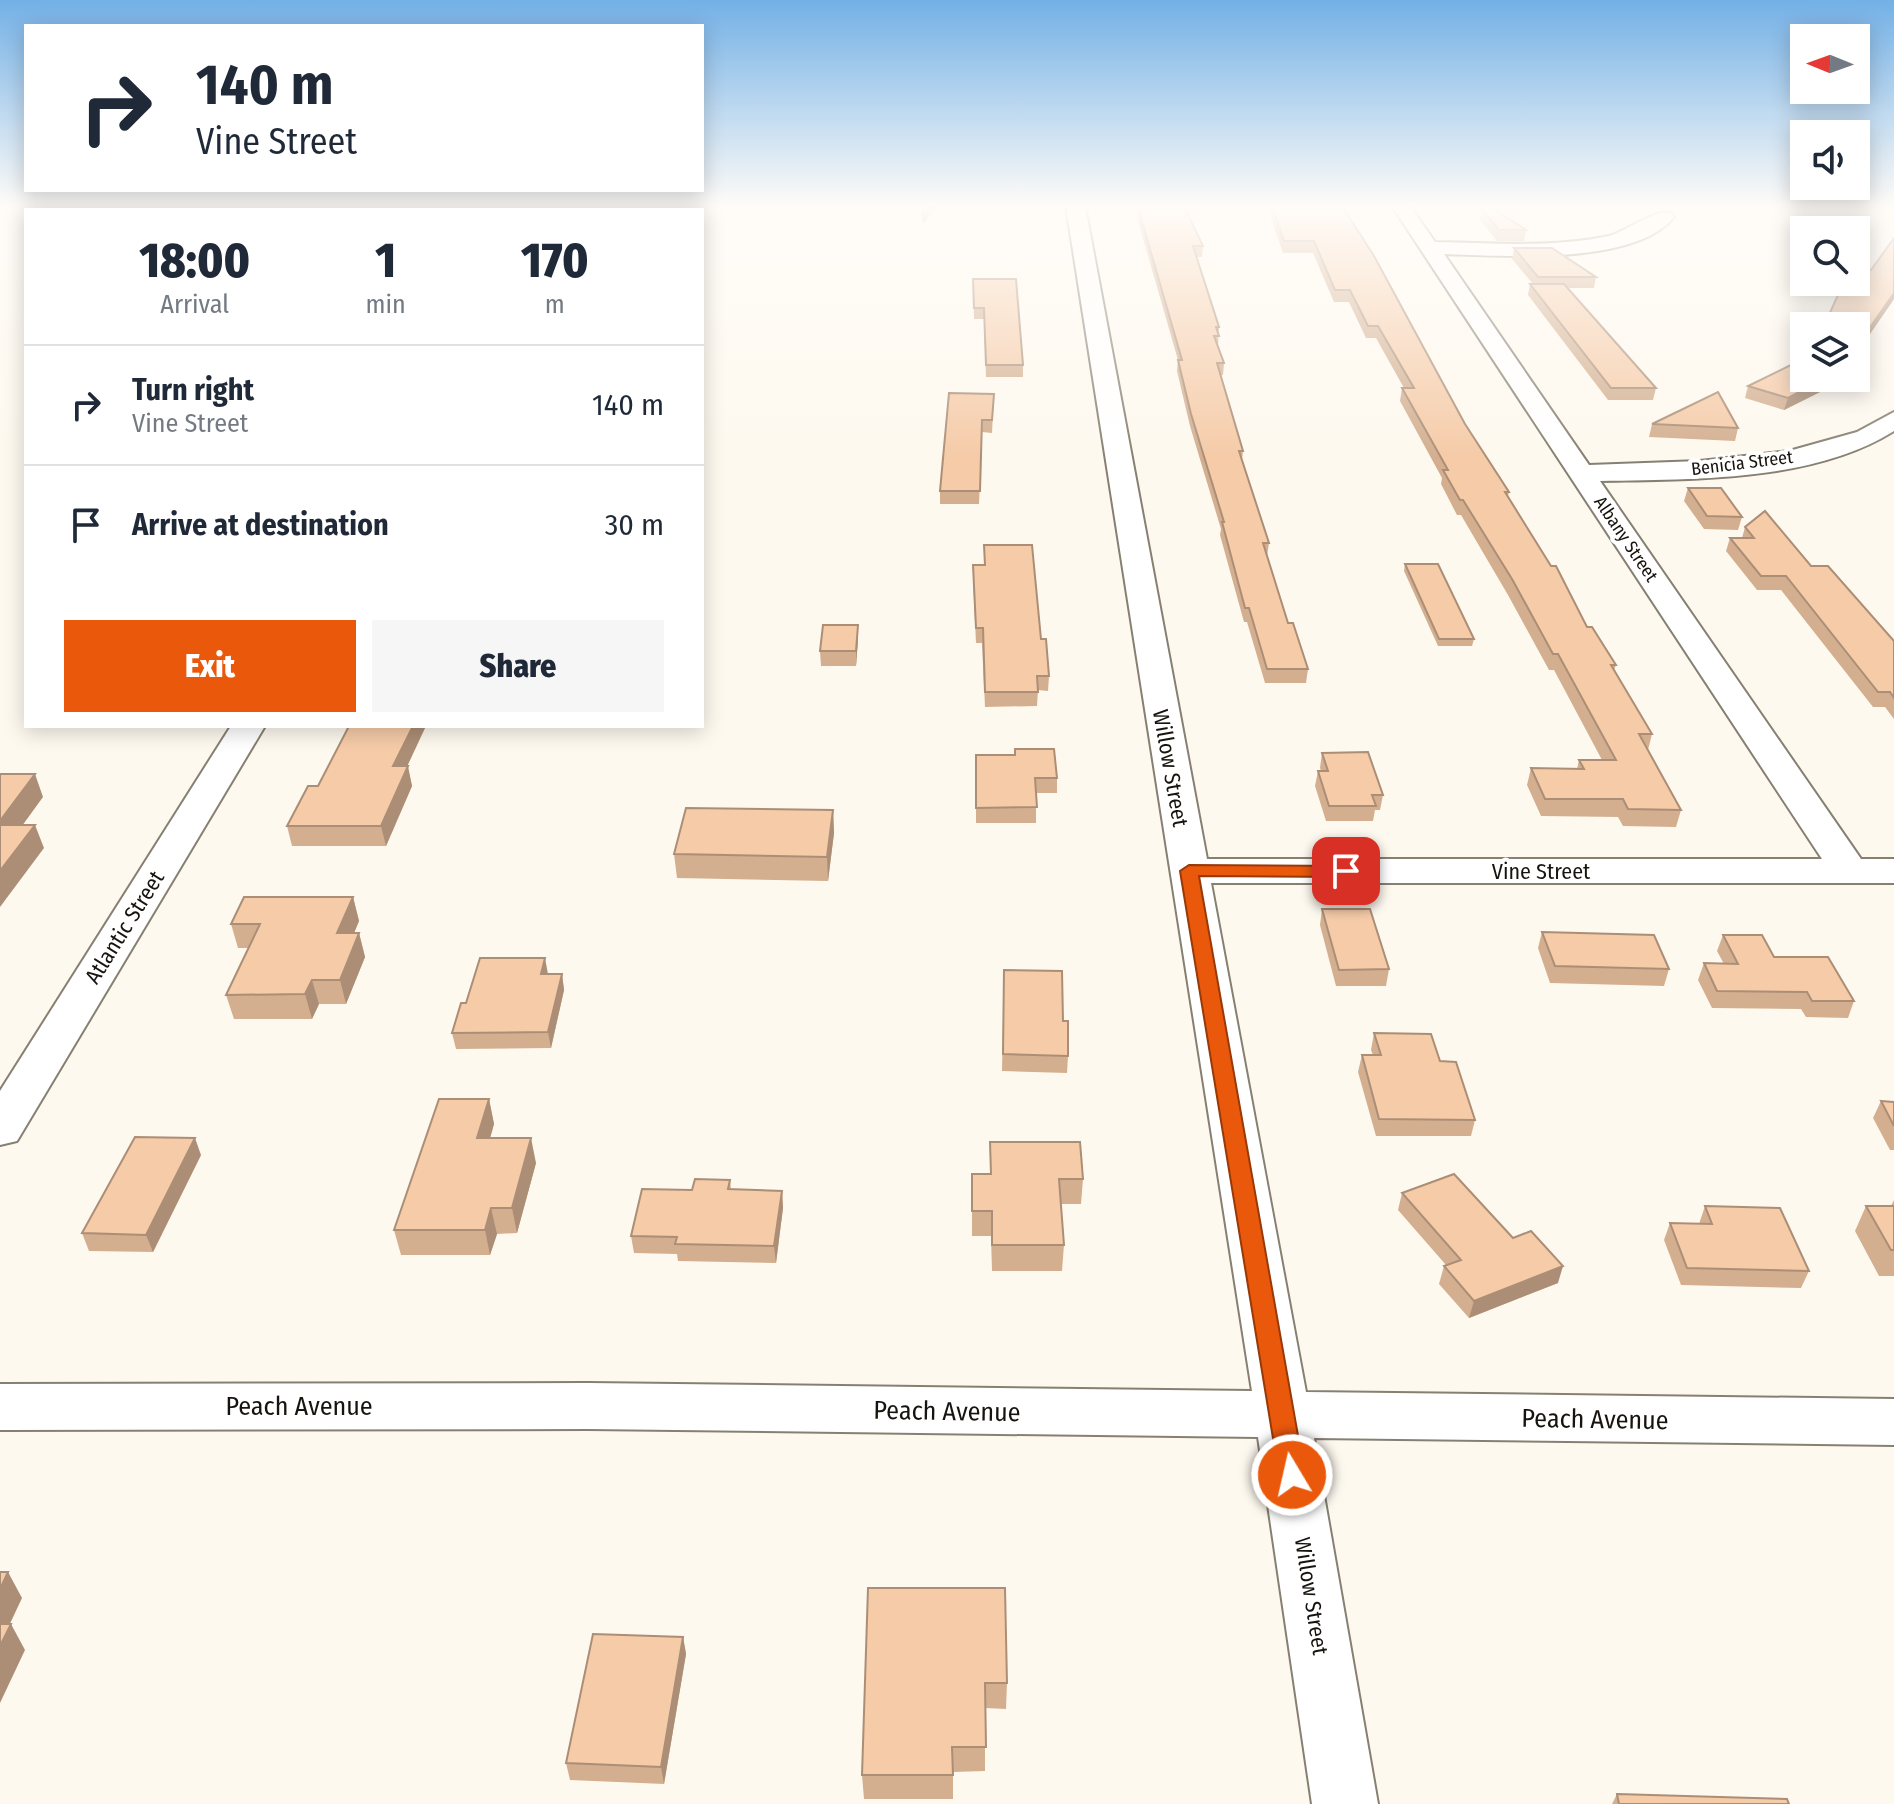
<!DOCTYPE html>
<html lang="en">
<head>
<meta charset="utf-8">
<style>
	:root { --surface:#fff; --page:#f6f6f7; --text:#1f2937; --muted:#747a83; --line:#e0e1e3; --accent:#ea580c }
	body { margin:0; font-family:"Fira Sans Condensed",sans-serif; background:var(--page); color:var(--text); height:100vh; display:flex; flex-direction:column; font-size:30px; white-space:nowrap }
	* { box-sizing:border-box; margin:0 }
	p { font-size:26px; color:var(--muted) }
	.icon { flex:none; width:44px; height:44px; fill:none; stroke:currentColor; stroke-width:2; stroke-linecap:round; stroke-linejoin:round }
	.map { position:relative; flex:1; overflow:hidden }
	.side { position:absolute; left:24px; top:208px; width:680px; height:520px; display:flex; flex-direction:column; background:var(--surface); border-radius:0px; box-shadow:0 4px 20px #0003 }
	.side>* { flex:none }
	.hud { position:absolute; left:24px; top:24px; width:680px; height:168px; border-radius:0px; box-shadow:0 4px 20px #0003; background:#fff; color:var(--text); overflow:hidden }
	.needle { width:52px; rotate:271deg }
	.buttons { position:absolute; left:1790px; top:24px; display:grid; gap:16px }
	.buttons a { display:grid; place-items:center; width:80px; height:80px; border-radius:0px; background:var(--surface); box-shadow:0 4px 20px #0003; font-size:40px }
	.pin { position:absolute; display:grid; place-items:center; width:68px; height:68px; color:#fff; margin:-34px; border-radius:16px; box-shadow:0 4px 12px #0006 }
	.me { position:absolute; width:88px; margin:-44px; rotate:351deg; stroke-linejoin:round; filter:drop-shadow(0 0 6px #0008) }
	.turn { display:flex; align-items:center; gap:28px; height:168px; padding:0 40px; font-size:36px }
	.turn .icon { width:104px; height:104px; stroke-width:2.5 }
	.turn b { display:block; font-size:56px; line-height:68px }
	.eta { display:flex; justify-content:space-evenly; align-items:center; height:136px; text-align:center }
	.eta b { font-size:48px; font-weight:800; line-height:56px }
	.action { display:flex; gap:16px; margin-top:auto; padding:16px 40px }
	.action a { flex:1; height:92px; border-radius:0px; background:var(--accent); color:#fff; font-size:32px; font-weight:800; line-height:92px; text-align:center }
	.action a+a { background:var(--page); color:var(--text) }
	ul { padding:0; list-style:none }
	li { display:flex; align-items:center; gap:24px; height:120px; padding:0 40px; border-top:2px solid var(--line) }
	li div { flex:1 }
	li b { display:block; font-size:30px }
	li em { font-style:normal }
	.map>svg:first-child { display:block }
</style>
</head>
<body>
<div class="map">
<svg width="1894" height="1804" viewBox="0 0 1894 1804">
	<rect width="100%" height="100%" fill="#fef9ef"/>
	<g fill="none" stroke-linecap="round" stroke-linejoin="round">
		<g stroke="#878072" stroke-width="4">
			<g id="minor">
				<polygon points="561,206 581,206 578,210 558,210"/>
				<path d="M 1066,206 L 1085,206 L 1207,859 L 1822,859 L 1392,206 L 1410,206 L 1435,242 C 1493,243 1552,248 1609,236 C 1627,231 1655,209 1671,213 L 1674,217 C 1635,266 1501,256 1444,254 L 1589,465 L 1700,461 L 1789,451 L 1857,432 L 1894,412 L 1894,431 C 1813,482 1693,479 1600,481 L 1861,859 L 1894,859 L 1894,883 L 1211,883 L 1306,1392 L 1894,1399 L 1894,1445 L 1314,1438 L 1378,1804 L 1312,1804 L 1258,1437 L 588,1429 L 0,1430 L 0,1384 L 588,1383 L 1252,1391 Z"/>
				<polygon points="231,726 265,726 17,1141 0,1145 0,1091"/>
			</g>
		</g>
		<use href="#minor" fill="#fff" fill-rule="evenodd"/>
	</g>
	<g fill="#d3af90">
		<polygon points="1267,206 1342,206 1465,424 1509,492 1508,496 1587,627 1616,665 1614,670 1652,734 1648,750 1681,810 1676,827 1623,826 1618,817 1541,816 1527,785 1531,768 1577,769 1579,760 1602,760 1554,670 1549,670 1508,595 1461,515 1457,515 1441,484 1442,478 1400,401 1402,388 1404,388 1376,338 1366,338 1349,302 1334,302 1313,253 1283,253"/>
		<polygon points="1482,210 1526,230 1524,241 1497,241 1480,220"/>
		<polygon points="1139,211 1203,246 1202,257 1196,257 1219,327 1218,346 1224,363 1223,375 1220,375 1243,451 1242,459 1269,543 1267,556 1288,623 1308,669 1306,683 1265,683 1247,622 1244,622 1220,535 1221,529 1190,426 1177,371 1178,360 1138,221"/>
		<polygon points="1514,248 1596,277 1594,288 1567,288 1656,388 1653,400 1608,400 1528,295 1530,284 1533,284 1512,259"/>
		<polygon points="973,279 1023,365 1023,377 986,377 984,319 974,319"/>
		<polygon points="1894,299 1861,347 1856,346 1856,326"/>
		<polygon points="1748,386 1824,390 1784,410 1745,398"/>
		<polygon points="994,394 992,433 982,432 979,504 940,504 940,491"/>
		<polygon points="1652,424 1738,428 1735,441 1649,437"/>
		<polygon points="1688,488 1742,517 1738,530 1704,529 1684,501"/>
		<polygon points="1745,527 1811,566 1894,641 1894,719 1885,707 1873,707 1781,590 1757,590 1726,551 1730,538 1742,538"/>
		<polygon points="984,545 1041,639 1049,676 1048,691 1038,690 1037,706 985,707 982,643 976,643 973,579 973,565 984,565"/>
		<polygon points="1405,564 1474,639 1472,646 1438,646 1404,571"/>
		<polygon points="858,639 856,666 821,666 820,651"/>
		<polygon points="1015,749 1057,778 1057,793 1036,793 1036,823 976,823 976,755 1015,755"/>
		<polygon points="1322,753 1383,795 1380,810 1375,810 1373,821 1326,821 1315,786 1318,771 1321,771 1320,768"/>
		<polygon points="407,766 412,786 386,846 292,846 287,826"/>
		<polygon points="833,810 834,833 828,881 677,878 674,854"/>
		<polygon points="353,897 359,921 354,933 359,933 365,957 346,1004 319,1004 312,1019 234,1019 226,995 249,948 238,948 231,924"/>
		<polygon points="1322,909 1389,969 1386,986 1336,986 1320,925"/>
		<polygon points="1542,932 1669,969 1664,986 1550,983 1538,948"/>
		<polygon points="1723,935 1774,957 1854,1001 1848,1018 1806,1017 1801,1009 1712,1008 1698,980 1704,963 1724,964 1717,951"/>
		<polygon points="1004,970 1063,1021 1068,1056 1067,1073 1002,1071"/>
		<polygon points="548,974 562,974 564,990 551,1048 456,1049 452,1033 466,1003"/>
		<polygon points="1374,1033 1440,1061 1475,1120 1471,1136 1376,1136 1358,1072 1362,1055 1373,1055 1371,1050"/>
		<polygon points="489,1099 494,1124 490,1138 536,1163 517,1233 497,1234 490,1255 401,1255 394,1230"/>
		<polygon points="1881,1101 1894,1102 1894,1150 1890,1150 1873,1118"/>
		<polygon points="990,1142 1083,1179 1081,1204 1061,1204 1064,1245 1062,1271 992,1271 991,1236 972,1236 972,1174 990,1174"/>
		<polygon points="201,1155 153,1252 89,1251 82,1233"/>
		<polygon points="730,1180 731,1189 782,1191 783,1208 776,1263 678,1261 677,1254 634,1253 631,1236 692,1190"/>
		<polygon points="1402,1193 1513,1238 1558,1283 1469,1318 1439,1284 1444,1266 1446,1265 1398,1210"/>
		<polygon points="1894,1200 1894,1276 1879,1276 1855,1231 1866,1206 1891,1206"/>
		<polygon points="1705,1206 1809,1271 1801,1288 1681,1285 1664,1240 1670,1223 1699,1224"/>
		<polygon points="868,1588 1007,1683 1006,1709 985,1708 985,1771 953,1772 953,1799 864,1799 862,1775"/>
		<polygon points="683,1637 686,1654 664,1784 570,1780 566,1763"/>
		<polygon points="1617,1794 1789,1804 1612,1804"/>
	</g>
	<g fill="#ac8e76">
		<polygon points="663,206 669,206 667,210 661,210"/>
		<polygon points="930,206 938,206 923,224 922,214"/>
		<polygon points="1894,293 1894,299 1861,347 1864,336"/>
		<polygon points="1826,378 1828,378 1824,390 1784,410 1788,398"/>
		<polygon points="858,625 858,639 856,666 856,651"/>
		<polygon points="413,726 426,726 398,786 393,766"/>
		<polygon points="408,766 412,786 386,846 381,826"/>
		<polygon points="35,774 43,797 6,848 0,831 0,821"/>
		<polygon points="833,810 834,833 828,881 827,857"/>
		<polygon points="35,825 44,848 0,907 0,871"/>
		<polygon points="353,897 359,921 344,957 337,933"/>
		<polygon points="359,933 365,957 346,1004 340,980"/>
		<polygon points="545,958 548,974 541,974"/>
		<polygon points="562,974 564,990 551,1048 548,1032"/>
		<polygon points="312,980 319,1004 312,1019 305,994"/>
		<polygon points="489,1099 494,1124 483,1163 477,1138"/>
		<polygon points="195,1138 201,1155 153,1252 146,1235"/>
		<polygon points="531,1138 536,1163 517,1233 512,1208"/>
		<polygon points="782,1191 783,1208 776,1263 774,1246"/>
		<polygon points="491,1208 497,1234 490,1255 485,1230"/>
		<polygon points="1563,1266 1558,1283 1469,1318 1474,1301"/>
		<polygon points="8,1572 22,1598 0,1645 0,1589"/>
		<polygon points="11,1624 25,1650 0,1703 0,1646"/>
		<polygon points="683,1637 686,1654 664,1784 661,1767"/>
	</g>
	<g fill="#f5cba8" stroke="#ac8e76" stroke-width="2">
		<polygon points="627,206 663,206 661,210 625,210"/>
		<polygon points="923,206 930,206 922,214"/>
		<polygon points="1145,206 1184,206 1203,246 1193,246 1219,327 1216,327 1219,336 1214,336 1224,363 1217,363 1243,451 1239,451 1269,543 1263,543 1288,623 1293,623 1308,669 1267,669 1249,608 1245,608 1222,522 1224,522 1191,414 1178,360 1182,360 1139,211"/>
		<polygon points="1272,206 1342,206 1374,256 1465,424 1509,492 1505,492 1551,566 1556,566 1587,627 1592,627 1616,665 1611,665 1652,734 1639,734 1681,810 1628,809 1623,799 1545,799 1531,768 1584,769 1579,760 1616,760 1558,654 1553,654 1512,579 1463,500 1460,500 1443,470 1448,470 1402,388 1414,388 1378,326 1368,326 1350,290 1335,290 1314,241 1284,241"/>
		<polygon points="1485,206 1489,206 1526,230 1499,230 1482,210"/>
		<polygon points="1894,238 1894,293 1864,336 1856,335 1856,326 1824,326 1842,286 1852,287 1866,270 1871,270"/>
		<polygon points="1514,248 1552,248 1596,277 1538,277"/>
		<polygon points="973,279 1016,279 1023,365 986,365 984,308 974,308"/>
		<polygon points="1530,284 1564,284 1656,388 1611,388"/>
		<polygon points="1804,344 1804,378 1826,378 1788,398 1748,386 1797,362"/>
		<polygon points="1718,392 1738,428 1652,424"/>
		<polygon points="949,393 994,394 992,420 982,420 980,491 940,491"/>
		<polygon points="1688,488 1721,488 1742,517 1707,516"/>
		<polygon points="1765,511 1811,566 1828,566 1894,641 1894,698 1890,692 1878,692 1786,576 1761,576 1730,538 1754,538 1745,527"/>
		<polygon points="984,545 1032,545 1041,639 1046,639 1049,676 1037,676 1038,692 985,692 983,628 976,628 973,565 985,565"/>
		<polygon points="1405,564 1438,564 1474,639 1439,639"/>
		<polygon points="823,625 858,625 856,651 820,651"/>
		<polygon points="349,726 413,726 393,766 408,766 381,826 287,826 308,786 318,786"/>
		<polygon points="1015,749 1054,749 1057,778 1035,778 1037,807 976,808 976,755 1015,755"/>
		<polygon points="1368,752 1383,795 1372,795 1376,806 1329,806 1318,771 1328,771 1322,753"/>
		<polygon points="0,774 35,774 0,821"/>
		<polygon points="686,808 833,810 827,857 674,854"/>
		<polygon points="0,825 35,825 0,871"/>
		<polygon points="244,897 353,897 337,933 359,933 340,980 312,980 305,994 226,995 260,924 231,924"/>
		<polygon points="1322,909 1370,909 1389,969 1339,970"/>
		<polygon points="1542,932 1654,935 1669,969 1555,966"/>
		<polygon points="1723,935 1762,935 1774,957 1828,957 1854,1001 1812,1001 1807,992 1717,991 1704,963 1738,964"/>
		<polygon points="480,958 545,958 541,974 562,974 548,1032 452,1033 461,1003 466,1003"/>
		<polygon points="1004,970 1062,971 1063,1021 1068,1021 1068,1056 1003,1054"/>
		<polygon points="1374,1033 1431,1034 1440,1061 1456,1062 1475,1120 1379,1119 1362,1055 1381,1055"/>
		<polygon points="439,1099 489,1099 477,1138 531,1138 512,1208 491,1208 485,1230 394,1230"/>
		<polygon points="1881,1101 1894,1102 1894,1126"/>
		<polygon points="135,1137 195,1138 146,1235 82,1233"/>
		<polygon points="990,1142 1080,1142 1083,1179 1059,1179 1064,1245 992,1245 992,1211 972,1211 972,1174 991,1174"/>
		<polygon points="1454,1174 1513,1238 1531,1231 1563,1266 1474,1301 1444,1266 1461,1260 1402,1193"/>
		<polygon points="695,1179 730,1180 728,1189 782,1191 774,1246 675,1244 677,1237 631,1236 642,1189 692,1190"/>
		<polygon points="1705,1206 1780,1208 1809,1271 1687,1268 1670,1223 1712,1224"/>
		<polygon points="1866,1206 1894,1206 1894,1250 1891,1250"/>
		<polygon points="0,1572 8,1572 0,1589"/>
		<polygon points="868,1588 1005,1588 1007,1683 985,1683 986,1747 952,1747 953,1775 862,1775"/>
		<polygon points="0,1624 11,1624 0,1646"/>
		<polygon points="593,1634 683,1637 661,1767 566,1763"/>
		<polygon points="1617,1794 1787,1799 1789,1804 1619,1804"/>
	</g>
	<linearGradient id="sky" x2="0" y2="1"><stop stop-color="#73b0e6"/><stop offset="0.45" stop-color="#fffcf8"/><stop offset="1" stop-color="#fffcf8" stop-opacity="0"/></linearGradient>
	<rect width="1894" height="458" fill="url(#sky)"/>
	<polygon fill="#ea580c" stroke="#983908" stroke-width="2" points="1189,865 1346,866 1355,871 1346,877 1199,876 1305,1475 1301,1483 1292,1487 1283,1483 1279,1475 1180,871"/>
	<g text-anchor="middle" stroke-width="8" stroke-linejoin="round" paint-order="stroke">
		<g font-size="18" fill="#17140f" stroke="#fff">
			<text transform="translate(1742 463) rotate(-7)" y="6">Benicia Street</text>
			<text transform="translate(1626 539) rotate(56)" y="6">Albany Street</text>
		</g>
		<g font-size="22" fill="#17140f" stroke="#fff">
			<text transform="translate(1171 768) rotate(80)" y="8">Willow Street</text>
			<text x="1541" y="879">Vine Street</text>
			<text transform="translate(124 927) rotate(-58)" y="8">Atlantic Street</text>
			<text transform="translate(1312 1596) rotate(81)" y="8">Willow Street</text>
		</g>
		<g font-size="26" fill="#17140f" stroke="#fff">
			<text x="299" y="1415">Peach Avenue</text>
			<text transform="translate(947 1411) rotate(1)" y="9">Peach Avenue</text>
			<text transform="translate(1595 1419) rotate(1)" y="9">Peach Avenue</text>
		</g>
	</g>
</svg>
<div class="buttons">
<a><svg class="needle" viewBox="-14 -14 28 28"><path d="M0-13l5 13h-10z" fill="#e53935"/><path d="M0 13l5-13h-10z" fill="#747a83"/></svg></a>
<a><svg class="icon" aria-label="sound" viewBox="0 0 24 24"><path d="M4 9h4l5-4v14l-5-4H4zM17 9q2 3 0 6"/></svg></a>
<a><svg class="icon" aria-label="search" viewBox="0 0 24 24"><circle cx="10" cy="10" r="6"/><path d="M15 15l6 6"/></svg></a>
<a><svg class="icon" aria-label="layers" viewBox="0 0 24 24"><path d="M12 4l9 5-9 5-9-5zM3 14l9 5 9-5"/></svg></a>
</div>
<div class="pin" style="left:1346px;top:871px;background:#d93025"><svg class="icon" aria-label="arrive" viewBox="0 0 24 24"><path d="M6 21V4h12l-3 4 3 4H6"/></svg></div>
<svg class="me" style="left:1292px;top:1475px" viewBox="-20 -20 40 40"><circle r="17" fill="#ea580c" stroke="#fff" stroke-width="3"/><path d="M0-11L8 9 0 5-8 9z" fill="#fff"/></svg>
<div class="hud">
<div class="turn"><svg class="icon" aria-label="right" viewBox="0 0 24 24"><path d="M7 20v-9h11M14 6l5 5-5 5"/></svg><div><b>140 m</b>Vine Street</div></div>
</div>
<section class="side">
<div class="eta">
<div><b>18:00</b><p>Arrival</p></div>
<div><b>1</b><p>min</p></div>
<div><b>170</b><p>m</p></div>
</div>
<ul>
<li><svg class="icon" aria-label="right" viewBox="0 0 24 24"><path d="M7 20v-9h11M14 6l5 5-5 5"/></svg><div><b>Turn right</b><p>Vine Street</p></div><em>140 m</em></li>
<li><svg class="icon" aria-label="arrive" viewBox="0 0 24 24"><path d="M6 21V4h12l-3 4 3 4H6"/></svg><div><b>Arrive at destination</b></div><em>30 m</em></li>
</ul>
<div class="action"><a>Exit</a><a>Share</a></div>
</section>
</div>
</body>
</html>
